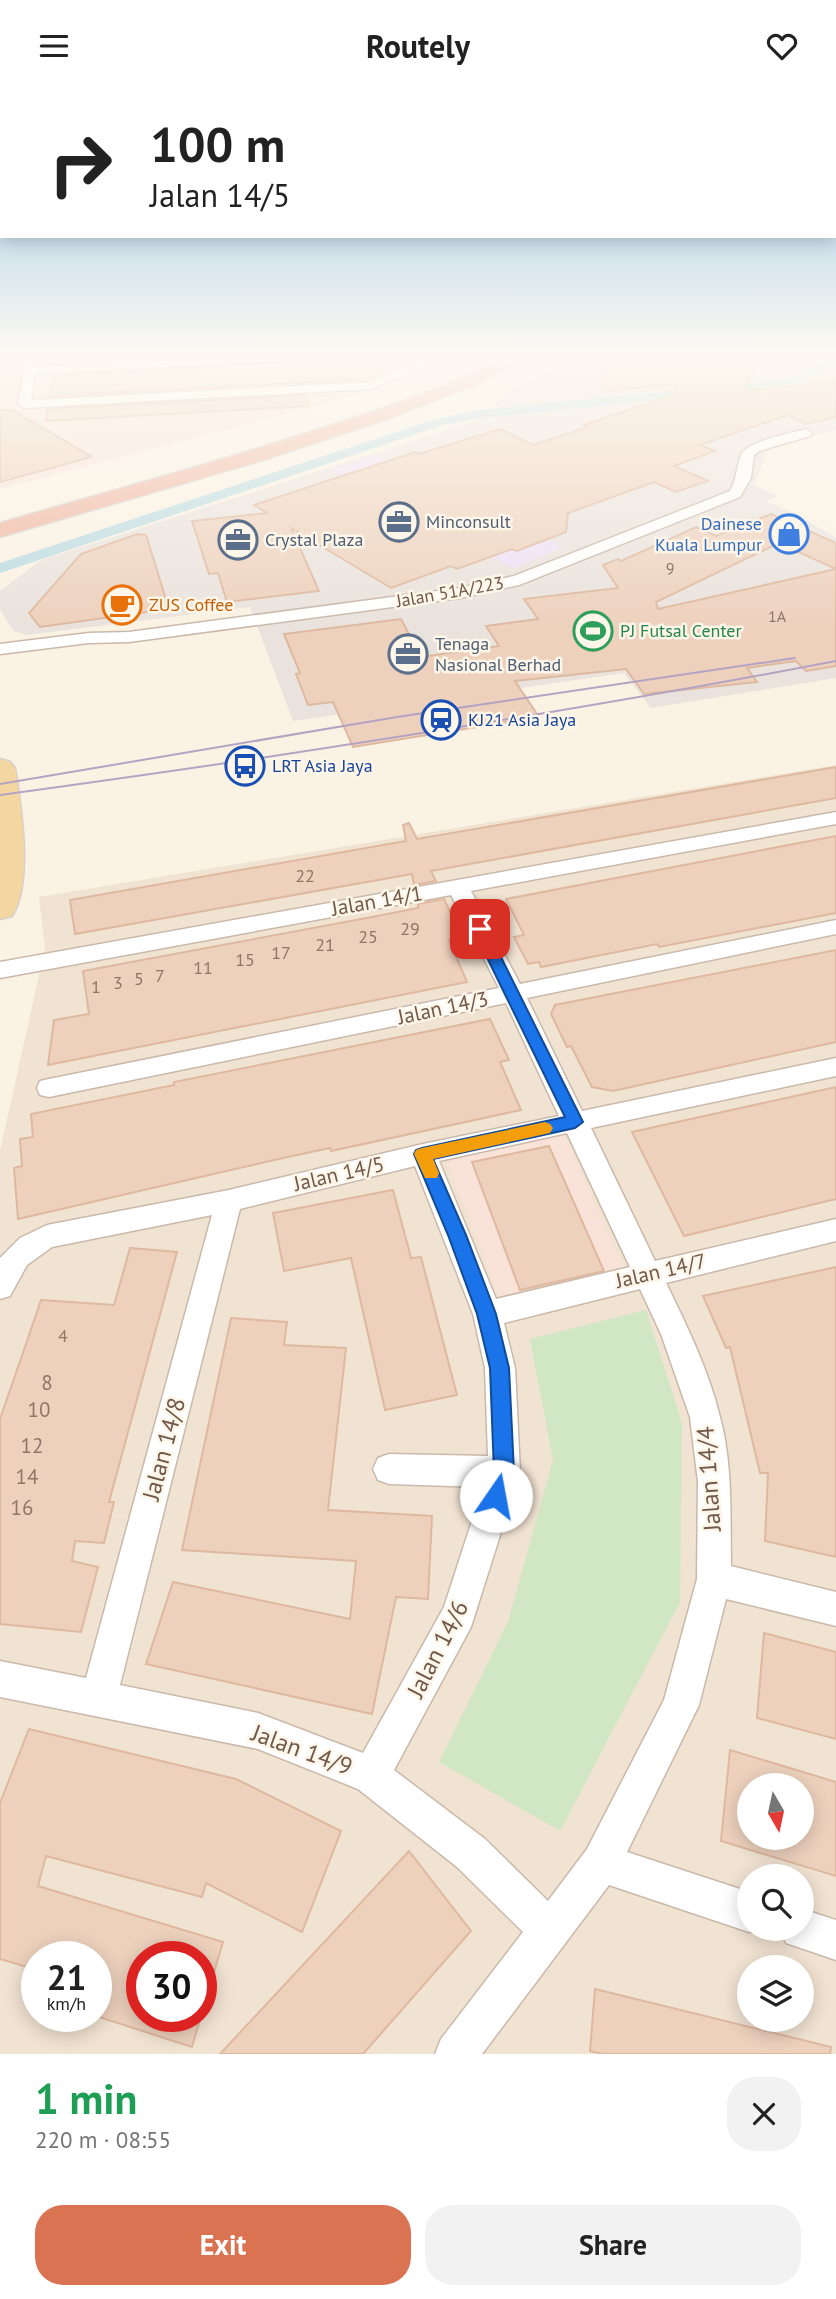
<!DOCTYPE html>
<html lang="en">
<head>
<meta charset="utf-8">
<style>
	:root { --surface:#fff; --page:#f2f2f2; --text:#222; --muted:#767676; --accent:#da7352 }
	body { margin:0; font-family:"PT Sans",sans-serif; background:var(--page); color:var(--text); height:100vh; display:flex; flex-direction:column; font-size:26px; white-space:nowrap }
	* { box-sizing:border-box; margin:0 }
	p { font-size:23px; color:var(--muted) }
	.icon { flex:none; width:38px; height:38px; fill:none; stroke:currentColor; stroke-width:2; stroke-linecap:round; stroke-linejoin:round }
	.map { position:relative; height:1963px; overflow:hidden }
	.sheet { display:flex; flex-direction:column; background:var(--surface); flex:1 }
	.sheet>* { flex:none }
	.banner { position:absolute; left:0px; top:0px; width:836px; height:147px; box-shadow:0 4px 18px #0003; background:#fff; color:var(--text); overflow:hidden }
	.needle { width:46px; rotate:171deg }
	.controls { position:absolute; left:737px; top:1682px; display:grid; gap:14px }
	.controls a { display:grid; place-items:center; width:77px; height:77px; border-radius:50%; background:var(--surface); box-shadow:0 4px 18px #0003; font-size:35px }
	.speed { position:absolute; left:21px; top:1850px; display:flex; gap:14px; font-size:35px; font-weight:700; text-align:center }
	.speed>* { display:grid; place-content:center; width:91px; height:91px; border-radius:50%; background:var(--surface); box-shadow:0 4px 18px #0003; line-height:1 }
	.speed small { font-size:18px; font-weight:400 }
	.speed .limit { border:10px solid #d22; background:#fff; color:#111 }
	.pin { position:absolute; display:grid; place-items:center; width:60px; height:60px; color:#fff; margin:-30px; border-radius:14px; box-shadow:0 4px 10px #0006 }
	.me { position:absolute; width:77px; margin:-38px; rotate:12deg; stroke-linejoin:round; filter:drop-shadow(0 0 5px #0008) }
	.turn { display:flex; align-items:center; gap:24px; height:147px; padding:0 35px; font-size:32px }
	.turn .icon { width:91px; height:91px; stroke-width:2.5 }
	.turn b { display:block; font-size:49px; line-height:60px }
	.round { display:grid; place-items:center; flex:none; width:74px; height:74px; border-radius:28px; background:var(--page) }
	.headline { display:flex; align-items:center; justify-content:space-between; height:119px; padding:0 35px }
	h1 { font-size:42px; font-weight:700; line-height:52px; color:#1e9e55 }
	.cta { display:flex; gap:14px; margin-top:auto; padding:14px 35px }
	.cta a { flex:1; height:80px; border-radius:28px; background:var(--accent); color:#fff; font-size:28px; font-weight:700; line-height:80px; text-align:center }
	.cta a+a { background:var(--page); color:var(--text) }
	header { display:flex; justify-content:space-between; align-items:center; height:91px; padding:0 35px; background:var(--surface); font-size:32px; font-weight:700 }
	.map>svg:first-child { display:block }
</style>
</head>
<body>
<header><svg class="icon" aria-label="menu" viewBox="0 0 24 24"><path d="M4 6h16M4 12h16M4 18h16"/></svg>Routely<svg class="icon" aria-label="heart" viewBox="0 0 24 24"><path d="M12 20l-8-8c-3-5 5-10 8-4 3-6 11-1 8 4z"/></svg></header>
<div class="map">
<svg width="836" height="1963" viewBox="0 0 836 1963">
	<rect width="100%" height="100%" fill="#faf2e3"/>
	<g fill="#f1e3d2" fill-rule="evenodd">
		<polygon points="42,263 458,263 381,297 302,319 28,333"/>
		<path d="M 836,674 L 836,1963 L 0,1963 L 0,1060 L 45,857 L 39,806 ZM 749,1694 L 802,1694 L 802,1746 L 749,1746 ZM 749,1785 L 802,1785 L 802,1838 L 749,1838 ZM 37,1866 L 96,1866 L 96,1925 L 37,1925 ZM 142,1866 L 201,1866 L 201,1925 L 142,1925 ZM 749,1876 L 802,1876 L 802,1928 L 749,1928 Z"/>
	</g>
	<g fill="#f9e2d8">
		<polygon points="0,263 28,263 17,310 33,309 29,333 302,319 0,398"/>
		<polygon points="564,1043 625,1181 501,1211 447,1071"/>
	</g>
	<polygon fill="#eae3dd" points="579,263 836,263 836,340 770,356 754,394 778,405 766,410 798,424 836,447 836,587 651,617 624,582 293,630 250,516 27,544 14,540 0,519 0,500 41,469 481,328 505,302"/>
	<polygon fill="#eee0f6" points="379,364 564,456 513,477 330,379"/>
	<polygon fill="#d1e6c3" points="646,1219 682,1332 680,1511 560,1740 439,1671 508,1531 553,1369 530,1248"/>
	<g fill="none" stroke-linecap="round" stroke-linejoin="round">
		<polygon fill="#badbe2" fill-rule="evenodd" points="836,265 836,273 815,286 792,295 480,327 443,334 0,482 0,472 436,328 480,319 790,288"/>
	</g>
	<g fill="#edd1bd" stroke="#deb89f" stroke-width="2" fill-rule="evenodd">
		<polygon points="57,263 234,263 56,272"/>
		<polygon points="619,263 762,263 743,300 804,293 802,298 811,292 836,289 836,326 806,333 787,324 700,354 715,360 674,375 708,390 676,401 654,391 568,422 566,441 517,460 512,458 457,478 451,475 391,497 291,437 319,500 227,511 218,482 209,483 192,430 267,422 254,414 415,361 419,363 500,338 533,354 588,336 583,334 677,303 674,293 610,300 599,290"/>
		<polygon points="373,266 380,284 369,288 50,305 54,285"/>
		<polygon points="306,304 308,315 46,330 48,318"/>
		<polygon points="0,319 12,319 92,366 0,391"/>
		<polygon points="771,423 836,452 836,478 779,452 656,511 658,518 836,478 836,575 806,580 796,570 747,577 757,591 644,603 626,578 515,590 539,626 353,656 333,611 308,614 296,583 300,582 284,543 401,528 421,566 499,555 486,535 538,528 524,508 618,497 603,474 618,468 621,470 696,436 716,445"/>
		<polygon points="137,443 146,444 169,518 40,536 29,522 81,463"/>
		<polygon points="836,676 836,707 431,780 436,790 414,794 412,783 75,843 70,809 406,750 403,734 409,732 417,748"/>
		<polygon points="836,745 836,822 659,856 657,853 541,876 539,871 528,873 514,846 524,844 506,808"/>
		<polygon points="444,808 462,847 449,849 467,891 48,974 54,929 89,923 83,880 372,826 418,817 418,813"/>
		<polygon points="836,859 836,951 613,1000 592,996 571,955 567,956 551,923 555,914"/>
		<polygon points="490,928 509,969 500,971 521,1019 331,1060 330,1057 283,1067 18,1128 14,1077 22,1075 20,1048 33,1046 31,1023 174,994 174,991"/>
		<polygon points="836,996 836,1108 684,1145 632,1041"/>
		<polygon points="549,1055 604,1180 520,1199 472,1071"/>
		<polygon points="393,1099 411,1167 421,1166 457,1304 385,1319 351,1167 284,1180 273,1122"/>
		<polygon points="130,1157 177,1161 109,1411 114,1411 104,1452 75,1450 72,1470 98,1476 81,1541 0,1533 0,1328 26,1253 41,1209 114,1214"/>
		<polygon points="836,1176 836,1466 765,1450 768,1382 760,1382 730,1256 726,1257 703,1205"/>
		<polygon points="231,1227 287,1231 284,1254 346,1257 328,1419 432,1425 428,1508 396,1506 372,1623 146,1573 173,1491 350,1528 356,1470 182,1459"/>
		<polygon points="764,1542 836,1561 836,1648 757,1627"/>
		<polygon points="29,1638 236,1688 341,1740 302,1841 206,1792 202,1806 46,1765 38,1795 223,1851 206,1908 201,1907 201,1866 142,1866 142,1925 201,1925 192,1956 96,1925 96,1866 37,1866 37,1879 0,1868 0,1712"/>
		<path d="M 730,1659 L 836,1691 L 836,1785 L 721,1750 ZM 749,1694 L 802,1694 L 802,1746 L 749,1746 Z"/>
		<polygon points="409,1760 471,1840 363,1963 220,1963"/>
		<polygon points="595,1898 831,1956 830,1963 602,1963 590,1960"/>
	</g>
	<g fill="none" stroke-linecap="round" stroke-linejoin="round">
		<g stroke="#cab9ab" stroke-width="3">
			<g id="street">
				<polygon points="27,263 39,263 36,276 285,263 355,263 349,266 35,283 31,309 370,291 434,263 450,263 372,298 24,317 18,313"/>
				<path d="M 806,338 L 812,342 L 810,345 L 759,360 L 754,364 L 751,387 L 740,406 L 519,494 L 460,507 L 129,551 L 89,552 L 0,563 L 0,553 L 89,542 L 129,541 L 460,497 L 514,485 L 730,400 C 737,388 736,377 741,364 C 747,350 791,342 806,338 Z"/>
				<path d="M 836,721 L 836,733 L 471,800 L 520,893 L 836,829 L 836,843 L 527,907 L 582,1020 L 836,967 L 836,985 L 591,1037 L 655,1170 L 836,1128 L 836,1150 L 666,1192 C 687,1235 709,1280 720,1326 C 733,1374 730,1426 731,1475 L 836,1501 L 836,1535 L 726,1508 L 699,1614 L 627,1761 L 749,1801 L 749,1838 L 757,1838 L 749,1841 L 609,1794 L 482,1963 L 435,1963 L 441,1948 L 523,1841 L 457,1776 L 358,1698 L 258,1658 L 0,1606 L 0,1570 L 86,1587 L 212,1124 L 52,1156 L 27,1174 L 10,1205 L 0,1208 L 0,1167 L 20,1147 L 47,1134 L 229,1099 L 423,1053 L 559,1025 L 506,912 L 49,1006 L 40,1004 L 37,997 L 40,990 L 49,988 L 499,897 L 451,804 L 0,887 L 0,871 ZM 567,1042 L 630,1176 L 496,1208 L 439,1070 ZM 415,1075 L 473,1223 L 485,1277 L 488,1365 L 389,1363 L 378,1367 L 373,1378 L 378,1389 L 389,1393 L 483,1396 L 444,1516 L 363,1662 L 258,1622 L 120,1594 L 240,1118 ZM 640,1198 L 661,1243 L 690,1326 L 698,1391 L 697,1488 L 664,1609 L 587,1758 L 548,1810 L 485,1748 L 394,1679 L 471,1536 L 520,1381 L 515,1277 L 504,1232 Z"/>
				<polygon points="802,1818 836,1829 836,1869 786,1852 780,1838 802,1838"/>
			</g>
		</g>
		<g stroke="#d7d1cd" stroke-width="3">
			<path id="primary" d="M 0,668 L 10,671 L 15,677 C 21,715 33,792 12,825 L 0,828 Z"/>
		</g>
		<g stroke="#d7d1cd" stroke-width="3">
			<path id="highway" d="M 509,263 L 531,263 L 484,290 L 390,327 L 260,370 L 0,446 L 0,432 C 106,401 212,373 316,339 C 382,318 448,297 509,263 Z"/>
		</g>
		<use href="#street" fill="#fff" fill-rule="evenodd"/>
		<use href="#primary" fill="#f4d6a0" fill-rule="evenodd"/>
		<use href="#highway" fill="#efb59f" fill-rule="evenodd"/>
		<g stroke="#b4a3c2" stroke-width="2">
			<polyline points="0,693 397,626 795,567"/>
			<path d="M 0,704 C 280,666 559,623 836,570"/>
		</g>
	</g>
	<linearGradient id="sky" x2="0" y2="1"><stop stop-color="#95c4e6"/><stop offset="0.49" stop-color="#fdf9f2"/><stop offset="1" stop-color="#fdf9f2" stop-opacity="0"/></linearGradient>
	<rect width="836" height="538" fill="url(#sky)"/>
	<polygon fill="#1a73e8" stroke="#114b97" stroke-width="2" points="480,834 487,838 583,1031 575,1037 433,1068 466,1144 496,1223 509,1277 514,1381 504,1412 496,1415 489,1412 486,1405 494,1381 490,1277 477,1223 448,1144 414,1063 416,1059 422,1057 565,1026 473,838"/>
	<polygon fill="#f59e0b" points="545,1031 550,1033 553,1037 550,1042 433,1068 439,1082 437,1087 425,1087 414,1063 416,1059 422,1057"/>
	<defs>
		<g id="office-ring" transform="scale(2.0125)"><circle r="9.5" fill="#fdf6e9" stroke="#5c6f8a" stroke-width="1.5"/><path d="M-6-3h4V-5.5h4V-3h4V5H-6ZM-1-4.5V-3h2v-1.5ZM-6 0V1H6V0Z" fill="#5c6f8a"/></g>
		<g id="shop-ring" transform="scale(2.0125)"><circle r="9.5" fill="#fdf6e9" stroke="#3f7fe0" stroke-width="1.5"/><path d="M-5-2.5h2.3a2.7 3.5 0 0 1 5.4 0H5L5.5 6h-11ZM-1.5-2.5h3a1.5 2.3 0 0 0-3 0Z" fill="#3f7fe0"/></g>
		<g id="cafe-ring" transform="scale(2.0125)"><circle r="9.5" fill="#fdf6e9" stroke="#e8710a" stroke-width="1.5"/><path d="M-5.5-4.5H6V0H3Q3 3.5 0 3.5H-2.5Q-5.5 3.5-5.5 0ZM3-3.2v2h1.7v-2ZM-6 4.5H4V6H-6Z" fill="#e8710a"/></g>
		<g id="stadium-ring" transform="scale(2.0125)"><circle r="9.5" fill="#fdf6e9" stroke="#2e9e5b" stroke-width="1.5"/><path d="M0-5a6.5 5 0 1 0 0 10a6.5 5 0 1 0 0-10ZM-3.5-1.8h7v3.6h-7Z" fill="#2e9e5b"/></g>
		<g id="station-ring" transform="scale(2.0125)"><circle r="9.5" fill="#fdf6e9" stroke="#1a4fb4" stroke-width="1.5"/><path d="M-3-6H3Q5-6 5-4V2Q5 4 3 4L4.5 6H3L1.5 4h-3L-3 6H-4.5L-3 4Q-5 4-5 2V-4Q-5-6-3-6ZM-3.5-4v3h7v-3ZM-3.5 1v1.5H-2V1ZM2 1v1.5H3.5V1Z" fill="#1a4fb4"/></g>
		<g id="bus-ring" transform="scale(2.0125)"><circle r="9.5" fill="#fdf6e9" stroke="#1a4fb4" stroke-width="1.5"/><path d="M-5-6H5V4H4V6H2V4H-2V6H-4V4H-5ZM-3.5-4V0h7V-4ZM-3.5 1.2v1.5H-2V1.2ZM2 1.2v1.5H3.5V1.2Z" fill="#1a4fb4"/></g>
	</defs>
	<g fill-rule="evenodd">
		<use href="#office-ring" x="399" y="431"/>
		<use href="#shop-ring" x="789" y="443"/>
		<use href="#office-ring" x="238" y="449"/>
		<use href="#cafe-ring" x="122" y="514"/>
		<use href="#stadium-ring" x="593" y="540"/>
		<use href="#office-ring" x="408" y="563"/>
		<use href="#station-ring" x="441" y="629"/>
		<use href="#bus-ring" x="245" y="675"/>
	</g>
	<g text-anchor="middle" stroke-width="5" stroke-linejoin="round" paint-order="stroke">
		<g font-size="16" fill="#8f7768">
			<text x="670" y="483">9</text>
			<text x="777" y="531">1A</text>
		</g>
		<g font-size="18" fill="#4e5e75" stroke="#fdf6e9" text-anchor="start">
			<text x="426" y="437">Minconsult</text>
			<text x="265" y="455">Crystal Plaza</text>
			<text x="435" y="559">Tenaga<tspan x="435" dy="21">Nasional Berhad</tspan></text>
		</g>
		<g font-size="18" fill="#366cbe" stroke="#fdf6e9" text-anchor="end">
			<text x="762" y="439">Dainese<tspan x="762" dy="21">Kuala Lumpur</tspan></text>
		</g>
		<g font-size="18" fill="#70594b" stroke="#fdf6e9">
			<text transform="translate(450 501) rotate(-10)" y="6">Jalan 51A/223</text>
		</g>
		<g font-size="18" fill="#c56008" stroke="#fdf6e9" text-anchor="start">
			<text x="149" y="520">ZUS Coffee</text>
		</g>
		<g font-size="18" fill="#27864d" stroke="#fdf6e9" text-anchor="start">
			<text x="620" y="546">PJ Futsal Center</text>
		</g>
		<g font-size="18" fill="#164399" stroke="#fdf6e9" text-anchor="start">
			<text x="468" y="635">KJ21 Asia Jaya</text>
			<text x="272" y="681">LRT Asia Jaya</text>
		</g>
		<g font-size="18" fill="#8f7768">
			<text x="305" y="791">22</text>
			<text x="410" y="844">29</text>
			<text x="368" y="852">25</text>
			<text x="325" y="860">21</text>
			<text x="281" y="868">17</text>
			<text x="245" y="875">15</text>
			<text x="203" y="883">11</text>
			<text x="160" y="891">7</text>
			<text x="139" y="894">5</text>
			<text x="118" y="898">3</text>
			<text x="96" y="902">1</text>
			<text x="63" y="1251">4</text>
		</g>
		<g font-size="21" fill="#70594b" stroke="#fdf6e9">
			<text transform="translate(377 810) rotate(-10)" y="7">Jalan 14/1</text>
			<text transform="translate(443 917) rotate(-12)" y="7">Jalan 14/3</text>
			<text transform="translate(339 1083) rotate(-13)" y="7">Jalan 14/5</text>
			<text transform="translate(661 1180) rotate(-13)" y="7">Jalan 14/7</text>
		</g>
		<g font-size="21" fill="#8f7768">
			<text x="47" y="1299">8</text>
			<text x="39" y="1326">10</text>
			<text x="32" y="1362">12</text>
			<text x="27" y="1393">14</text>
			<text x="22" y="1424">16</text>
		</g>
		<g font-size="24" fill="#70594b" stroke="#fdf6e9">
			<text transform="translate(164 1358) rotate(-75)" y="8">Jalan 14/8</text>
			<text transform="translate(709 1388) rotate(-94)" y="8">Jalan 14/4</text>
			<text transform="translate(438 1558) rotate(-63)" y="8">Jalan 14/6</text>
			<text transform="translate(302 1659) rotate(20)" y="8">Jalan 14/9</text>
		</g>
	</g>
</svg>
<div class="controls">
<a><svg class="needle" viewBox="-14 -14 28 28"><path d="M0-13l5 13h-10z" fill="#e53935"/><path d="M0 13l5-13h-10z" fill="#767676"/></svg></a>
<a><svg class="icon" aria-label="search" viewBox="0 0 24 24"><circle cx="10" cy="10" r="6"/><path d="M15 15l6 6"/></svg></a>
<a><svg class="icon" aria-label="layers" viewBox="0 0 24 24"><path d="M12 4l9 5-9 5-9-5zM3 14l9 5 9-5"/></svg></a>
</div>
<div class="speed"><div>21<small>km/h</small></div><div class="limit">30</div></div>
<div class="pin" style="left:480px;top:838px;background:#d93025"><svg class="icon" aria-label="arrive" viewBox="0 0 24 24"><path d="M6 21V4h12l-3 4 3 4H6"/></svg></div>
<svg class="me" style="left:496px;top:1405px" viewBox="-20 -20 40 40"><circle r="19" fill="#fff"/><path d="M0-13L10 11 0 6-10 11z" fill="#1a73e8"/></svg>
<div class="banner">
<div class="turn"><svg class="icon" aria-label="right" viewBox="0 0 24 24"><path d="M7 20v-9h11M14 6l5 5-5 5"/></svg><div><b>100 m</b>Jalan 14/5</div></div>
</div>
</div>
<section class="sheet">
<div class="headline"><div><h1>1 min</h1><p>220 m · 08:55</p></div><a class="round"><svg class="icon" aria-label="close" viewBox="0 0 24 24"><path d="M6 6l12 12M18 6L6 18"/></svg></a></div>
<div class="cta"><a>Exit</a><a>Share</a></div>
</section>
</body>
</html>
